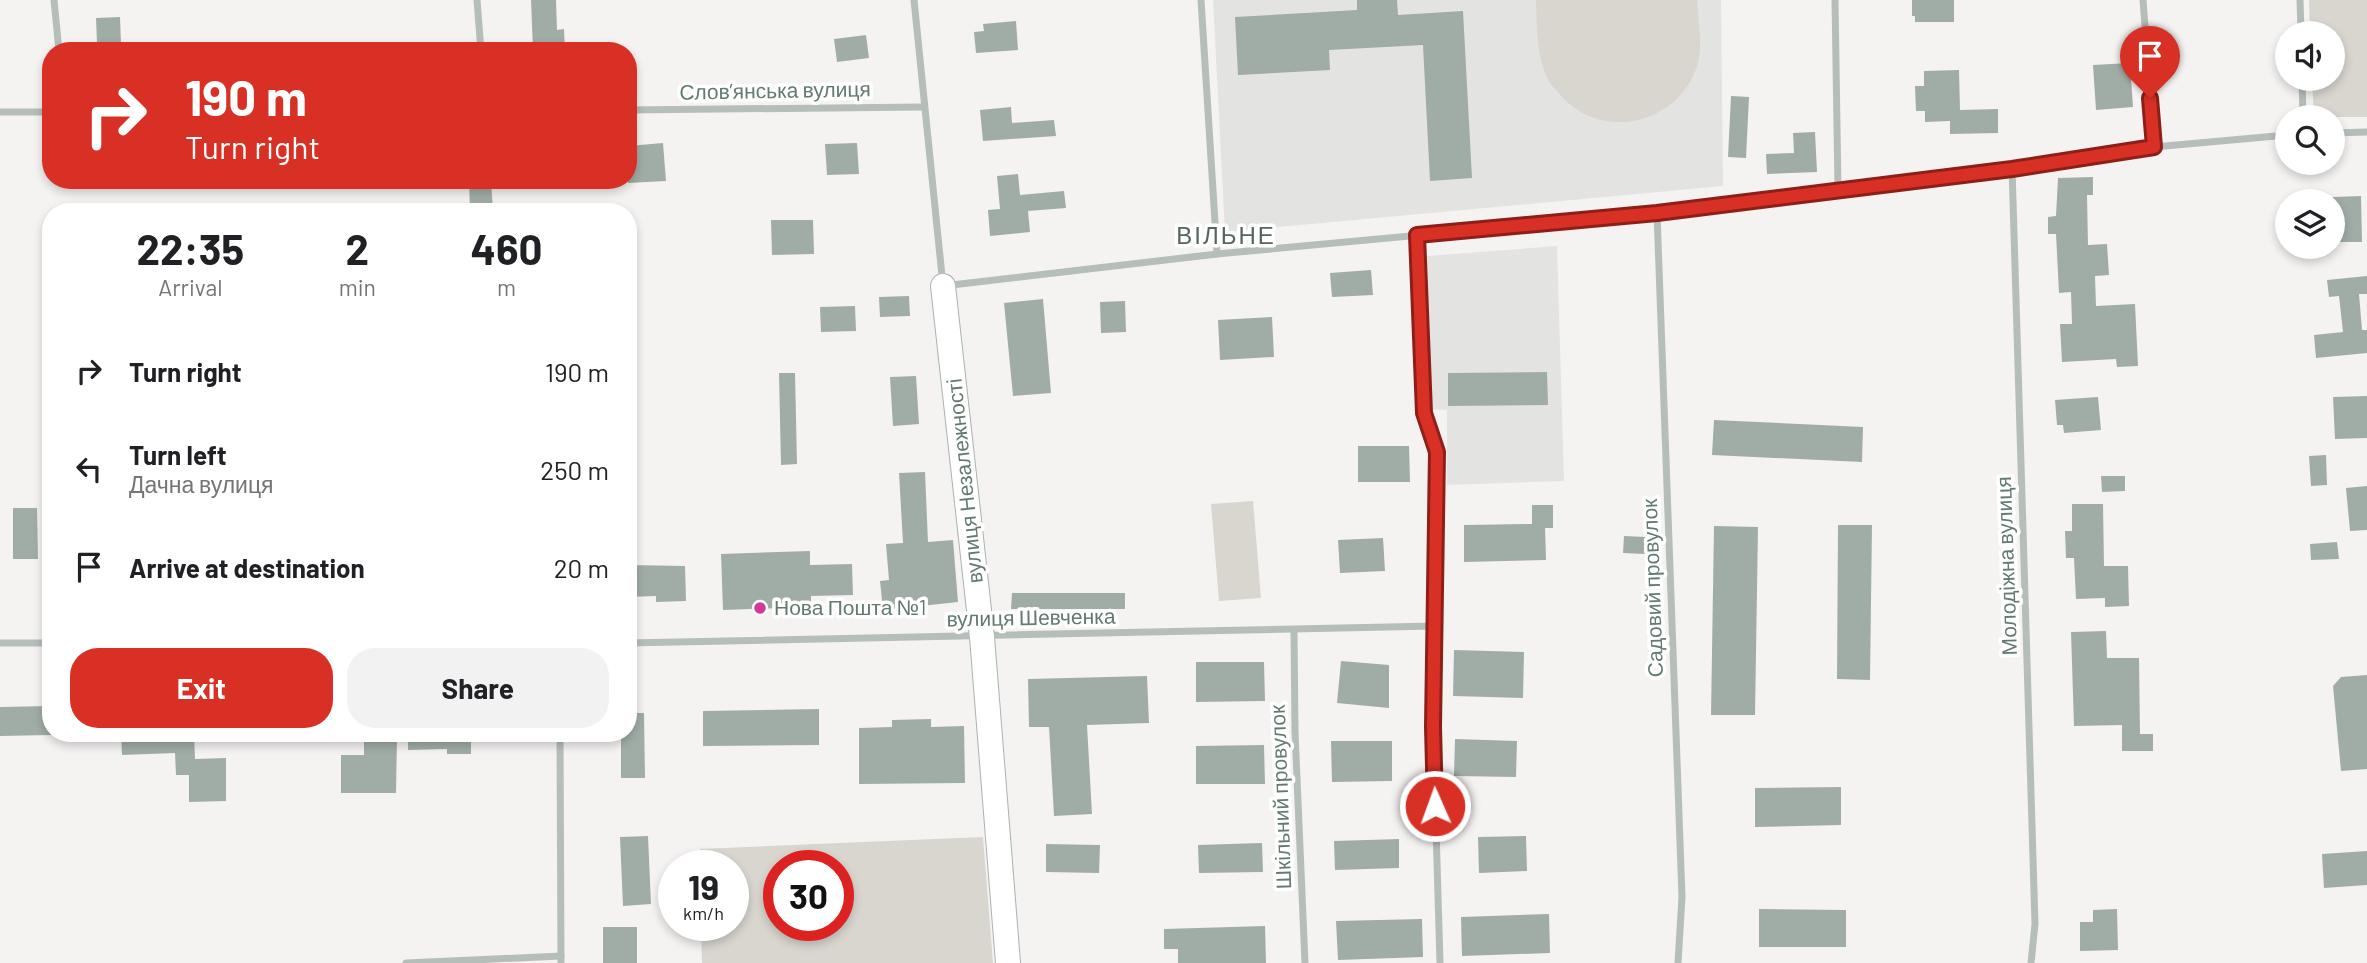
<!DOCTYPE html>
<html lang="en">
<head>
<meta charset="utf-8">
<style>
	:root { --surface:#fff; --page:#f2f2f2; --text:#202124; --muted:#757577; --accent:#d93025 }
	body { margin:0; font-family:Barlow,sans-serif; background:var(--page); color:var(--text); height:100vh; display:flex; flex-direction:column; font-size:26px; white-space:nowrap }
	* { box-sizing:border-box; margin:0 }
	p { font-size:23px; color:var(--muted) }
	.icon { flex:none; width:38px; height:38px; fill:none; stroke:currentColor; stroke-width:2; stroke-linecap:round; stroke-linejoin:round }
	.map { position:relative; flex:1; overflow:hidden }
	.details { position:absolute; left:42px; top:203px; width:595px; height:539px; display:flex; flex-direction:column; background:var(--surface); border-radius:28px; box-shadow:0 4px 10px #0003 }
	.details>* { flex:none }
	.guide { position:absolute; left:42px; top:42px; width:595px; height:147px; border-radius:28px; box-shadow:0 4px 10px #0003; background:#d93025; color:#fff; overflow:hidden }
	.tools { position:absolute; left:2275px; top:21px; display:grid; gap:14px }
	.tools a { display:grid; place-items:center; width:70px; height:70px; border-radius:50%; background:var(--surface); box-shadow:0 4px 10px #0003; font-size:35px }
	.speed { position:absolute; left:658px; top:850px; display:flex; gap:14px; font-size:35px; font-weight:700; text-align:center }
	.speed>* { display:grid; place-content:center; width:91px; height:91px; border-radius:50%; background:var(--surface); box-shadow:0 4px 10px #0003; line-height:1 }
	.speed small { font-size:18px; font-weight:400 }
	.speed .limit { border:10px solid #d22; background:#fff; color:#111 }
	.pin { position:absolute; display:grid; place-items:center; width:60px; height:60px; color:#fff; margin:-72px -30px; border-radius:50% 50% 50% 0; rotate:-45deg; box-shadow:0 0 7px #0007 }
	.pin .icon { rotate:45deg }
	.me { position:absolute; width:77px; margin:-38px; rotate:358deg; stroke-linejoin:round; filter:drop-shadow(0 0 5px #0008) }
	.turn { display:flex; align-items:center; gap:24px; height:147px; padding:0 28px; font-size:32px }
	.turn .icon { width:91px; height:91px; stroke-width:2.5 }
	.turn b { display:block; font-size:49px; line-height:60px }
	.eta { display:flex; justify-content:space-evenly; align-items:center; height:119px; text-align:center }
	.eta b { font-size:42px; font-weight:700; line-height:49px }
	.button { display:flex; gap:14px; margin-top:auto; padding:14px 28px }
	.button a { flex:1; height:80px; border-radius:28px; background:var(--accent); color:#fff; font-size:28px; font-weight:700; line-height:80px; text-align:center }
	.button a+a { background:var(--page); color:var(--text) }
	ul { padding:0; list-style:none }
	li { display:flex; align-items:center; gap:21px; height:98px; padding:0 28px }
	li div { flex:1 }
	li b { display:block; font-size:26px }
	li em { font-style:normal }
	.map>svg:first-child { display:block }
</style>
</head>
<body>
<div class="map">
<svg width="2367" height="963" viewBox="0 0 2367 963">
	<rect width="100%" height="100%" fill="#f5f3f2"/>
	<g fill="#e3e3e2">
		<polygon points="1213,0 1721,0 1723,186 1225,232"/>
		<polygon points="1557,246 1564,481 1447,485 1447,410 1430,409 1427,256"/>
	</g>
	<g fill="#d8d6cf" fill-rule="evenodd">
		<path d="M 1536,0 L 1697,0 C 1698,21 1704,49 1696,69 C 1674,128 1596,141 1558,92 C 1554,88 1550,84 1548,79 C 1536,56 1537,25 1536,0 Z"/>
		<polygon points="2309,0 2367,0 2367,117 2314,117 2312,79 2333,79 2333,33 2310,33"/>
		<polygon points="1253,501 1261,598 1219,601 1211,504"/>
		<path d="M 983,837 L 993,963 L 702,963 L 701,926 L 733,926 L 733,866 L 700,866 L 700,849 ZM 779,866 L 838,866 L 838,926 L 779,926 Z"/>
	</g>
	<g fill="#a0ada6">
		<polygon points="531,0 556,0 557,30 564,29 565,51 533,51"/>
		<polygon points="1357,0 1397,0 1398,15 1463,11 1472,178 1430,181 1423,45 1329,50 1330,70 1238,75 1235,17 1357,10"/>
		<polygon points="1912,0 1954,0 1954,22 1915,22 1915,16 1912,16"/>
		<polygon points="120,17 121,44 97,44 96,18"/>
		<polygon points="1016,21 1018,50 976,53 974,32 984,31 983,24"/>
		<polygon points="866,35 869,58 837,62 834,39"/>
		<polygon points="2130,63 2133,107 2096,110 2093,65"/>
		<polygon points="1959,70 1960,110 1998,109 1998,133 1950,134 1950,121 1925,122 1925,111 1916,111 1915,86 1924,86 1924,71"/>
		<polygon points="1731,96 1749,97 1746,158 1728,157"/>
		<polygon points="1011,107 1012,123 1054,120 1056,136 983,141 980,110"/>
		<polygon points="1815,132 1817,172 1767,174 1766,154 1794,153 1793,133"/>
		<polygon points="663,143 666,181 628,183 628,146"/>
		<polygon points="857,143 859,174 827,175 825,144"/>
		<polygon points="1018,174 1020,195 1064,191 1066,208 1028,211 1030,232 990,236 988,210 1000,209 997,176"/>
		<polygon points="2093,177 2093,195 2087,195 2088,245 2107,244 2109,275 2095,276 2096,306 2135,304 2138,366 2117,367 2116,359 2062,362 2060,324 2072,324 2071,292 2059,293 2056,234 2048,234 2048,217 2056,216 2058,178"/>
		<polygon points="469,180 491,180 493,212 470,212"/>
		<polygon points="2361,196 2362,242 2333,242 2333,197"/>
		<polygon points="771,220 813,220 814,254 772,255"/>
		<polygon points="1371,270 1373,295 1332,297 1330,273"/>
		<polygon points="2367,276 2367,294 2359,294 2362,330 2367,330 2367,353 2316,358 2314,335 2343,332 2339,296 2329,297 2327,280"/>
		<polygon points="909,296 910,316 880,317 879,297"/>
		<polygon points="1043,299 1051,393 1013,396 1004,303"/>
		<polygon points="1125,301 1126,332 1101,333 1100,302"/>
		<polygon points="855,306 856,331 821,332 820,307"/>
		<polygon points="1272,317 1274,357 1220,360 1218,320"/>
		<polygon points="1547,372 1548,405 1448,406 1448,373"/>
		<polygon points="779,373 795,373 797,464 781,465"/>
		<polygon points="916,376 919,424 893,426 890,377"/>
		<polygon points="2367,396 2367,438 2335,439 2333,397"/>
		<polygon points="2098,397 2101,430 2064,433 2063,425 2057,425 2055,400"/>
		<polygon points="1714,420 1863,427 1862,462 1712,455"/>
		<polygon points="1358,446 1409,446 1410,482 1358,482"/>
		<polygon points="2326,455 2327,485 2311,486 2309,456"/>
		<polygon points="925,472 928,542 953,540 958,602 883,610 880,581 889,580 886,544 903,543 899,473"/>
		<polygon points="2101,476 2125,476 2125,491 2102,492"/>
		<polygon points="2367,486 2367,530 2350,531 2346,488"/>
		<polygon points="2072,504 2103,504 2104,566 2128,566 2129,606 2105,607 2105,598 2076,599 2074,558 2066,558 2065,531 2072,531"/>
		<polygon points="1532,505 1553,505 1553,528 1545,528 1546,560 1464,562 1464,525 1532,524"/>
		<polygon points="13,508 37,508 38,559 13,559"/>
		<polygon points="1838,525 1872,525 1870,680 1837,679"/>
		<polygon points="1714,526 1758,527 1755,715 1711,715"/>
		<polygon points="1624,536 1646,537 1645,554 1623,553"/>
		<polygon points="1383,538 1385,571 1340,573 1338,540"/>
		<polygon points="2337,542 2339,559 2311,560 2310,544"/>
		<polygon points="810,551 810,565 852,564 853,595 811,596 811,607 723,610 721,554"/>
		<polygon points="628,565 685,566 686,601 656,602 656,596 628,597"/>
		<polygon points="1012,593 1125,593 1125,609 1011,609"/>
		<polygon points="2106,631 2107,658 2139,658 2140,734 2153,734 2153,751 2122,751 2122,725 2074,726 2071,632"/>
		<polygon points="1454,650 1524,652 1523,698 1453,696"/>
		<polygon points="1341,661 1389,665 1389,708 1337,703"/>
		<polygon points="1196,662 1264,662 1265,701 1196,702"/>
		<polygon points="2367,675 2367,769 2341,771 2333,686 2341,677"/>
		<polygon points="1147,676 1149,723 1087,725 1092,814 1054,816 1049,727 1029,727 1028,679"/>
		<polygon points="51,706 51,735 0,736 0,707"/>
		<polygon points="819,709 819,745 703,746 703,711"/>
		<polygon points="628,713 644,713 645,778 621,778 621,733 628,733"/>
		<polygon points="931,719 931,727 964,726 965,783 859,784 859,728 892,727 892,720"/>
		<polygon points="121,733 194,733 195,759 226,758 226,801 189,802 189,775 176,775 175,753 122,755"/>
		<polygon points="408,733 471,733 471,754 447,754 447,749 408,750"/>
		<polygon points="364,739 397,739 396,793 341,793 341,755 364,755"/>
		<polygon points="1455,739 1517,741 1516,777 1454,776"/>
		<polygon points="1331,741 1392,741 1392,781 1332,782"/>
		<polygon points="1264,745 1265,784 1196,784 1196,746"/>
		<polygon points="1841,787 1841,825 1755,827 1755,788"/>
		<polygon points="648,836 651,904 623,906 620,837"/>
		<polygon points="1526,836 1527,871 1479,873 1478,837"/>
		<polygon points="1399,839 1399,868 1335,870 1334,841"/>
		<polygon points="1262,843 1263,872 1199,873 1198,845"/>
		<polygon points="1046,844 1100,845 1099,873 1046,872"/>
		<polygon points="2367,851 2367,885 2324,888 2322,854"/>
		<polygon points="1759,909 1846,910 1846,947 1759,947"/>
		<polygon points="2117,909 2118,950 2080,951 2080,922 2093,922 2093,910"/>
		<polygon points="1549,914 1550,953 1462,956 1461,917"/>
		<polygon points="1422,919 1423,957 1338,960 1336,921"/>
		<polygon points="1265,926 1266,963 1178,963 1178,949 1164,949 1164,929"/>
		<rect x="603" y="927" width="34" height="36"/>
	</g>
	<g fill="none" stroke-linecap="round" stroke-linejoin="round">
		<g stroke="#a9b3ae" stroke-width="26">
			<polyline id="secondary" points="943,286 982,637 1008,963"/>
		</g>
		<g stroke="#b6beba" stroke-width="7">
			<polyline points="54,0 59,51"/>
			<polyline points="477,0 481,51"/>
			<polyline points="914,0 943,286 1217,254 1657,213 2012,168 2154,147 2287,135"/>
			<polyline points="1201,0 1217,254"/>
			<polyline points="1835,0 1838,190"/>
			<polyline points="2143,0 2154,147"/>
			<polyline points="2300,0 2301,33"/>
			<polyline points="2302,79 2303,117"/>
			<polyline points="628,110 923,107"/>
			<polyline points="0,112 51,112"/>
			<polyline points="2333,133 2367,132"/>
			<polyline points="2012,168 2035,924 2031,963"/>
			<polyline points="1657,213 1682,897 1678,963"/>
			<polyline points="1417,235 1424,413 1437,452 1433,727 1440,963"/>
			<polyline points="1294,630 1295,732 1305,963"/>
			<polyline points="0,643 51,643"/>
			<polyline points="628,643 1435,626"/>
			<polyline points="560,733 561,963"/>
			<polyline points="406,963 561,956"/>
		</g>
		<use href="#secondary" stroke="#fff" stroke-width="24"/>
	</g>
	<g fill="none" stroke-linecap="round" stroke-linejoin="round">
		<g stroke="#8d1f18" stroke-width="18">
			<polyline id="route" points="1435,806 1433,727 1437,452 1424,413 1417,235 1657,213 2012,169 2154,147 2150,98"/>
		</g>
		<use href="#route" stroke="#d93025" stroke-width="12"/>
	</g>
	<circle fill="#d2369f" stroke="#fff" stroke-width="2.5" cx="760" cy="608" r="7"/>
	<g text-anchor="middle" stroke-width="7" stroke-linejoin="round" paint-order="stroke">
		<g font-size="21" fill="#637a70" stroke="#fff">
			<text transform="translate(775 91) rotate(-1)" y="7">Словʼянська вулиця</text>
			<text transform="translate(965 481) rotate(-96)" y="7">вулиця Незалежності</text>
			<text transform="translate(2007 566) rotate(-92)" y="7">Молодіжна вулиця</text>
			<text transform="translate(1653 588) rotate(-92)" y="7">Садовий провулок</text>
			<text transform="translate(1031 618) rotate(-1)" y="7">вулиця Шевченка</text>
			<text transform="translate(1281 797) rotate(-92)" y="7">Шкільний провулок</text>
		</g>
		<g font-size="21" fill="#637a70" stroke="#fff" text-anchor="start">
			<text x="774" y="615">Нова Пошта №1</text>
		</g>
		<g font-size="24" letter-spacing="2" fill="#54665e" stroke="#fff">
			<text x="1226" y="244">ВІЛЬНЕ</text>
		</g>
	</g>
</svg>
<div class="tools">
<a><svg class="icon" aria-label="sound" viewBox="0 0 24 24"><path d="M4 9h4l5-4v14l-5-4H4zM17 9q2 3 0 6"/></svg></a>
<a><svg class="icon" aria-label="search" viewBox="0 0 24 24"><circle cx="10" cy="10" r="6"/><path d="M15 15l6 6"/></svg></a>
<a><svg class="icon" aria-label="layers" viewBox="0 0 24 24"><path d="M12 4l9 5-9 5-9-5zM3 14l9 5 9-5"/></svg></a>
</div>
<div class="speed"><div>19<small>km/h</small></div><div class="limit">30</div></div>
<div class="pin" style="left:2150px;top:98px;background:#d93025"><svg class="icon" aria-label="arrive" viewBox="0 0 24 24"><path d="M6 21V4h12l-3 4 3 4H6"/></svg></div>
<svg class="me" style="left:1435px;top:806px" viewBox="-20 -20 40 40"><circle r="17" fill="#d93025" stroke="#fff" stroke-width="3"/><path d="M0-11L8 9 0 5-8 9z" fill="#fff"/></svg>
<div class="guide">
<div class="turn"><svg class="icon" aria-label="right" viewBox="0 0 24 24"><path d="M7 20v-9h11M14 6l5 5-5 5"/></svg><div><b>190 m</b>Turn right</div></div>
</div>
<section class="details">
<div class="eta">
<div><b>22:35</b><p>Arrival</p></div>
<div><b>2</b><p>min</p></div>
<div><b>460</b><p>m</p></div>
</div>
<ul>
<li><svg class="icon" aria-label="right" viewBox="0 0 24 24"><path d="M7 20v-9h11M14 6l5 5-5 5"/></svg><div><b>Turn right</b></div><em>190 m</em></li>
<li><svg class="icon" aria-label="left" viewBox="0 0 24 24"><path d="M17 20v-9H6M10 6l-5 5 5 5"/></svg><div><b>Turn left</b><p>Дачна вулиця</p></div><em>250 m</em></li>
<li><svg class="icon" aria-label="arrive" viewBox="0 0 24 24"><path d="M6 21V4h12l-3 4 3 4H6"/></svg><div><b>Arrive at destination</b></div><em>20 m</em></li>
</ul>
<div class="button"><a>Exit</a><a>Share</a></div>
</section>
</div>
</body>
</html>
